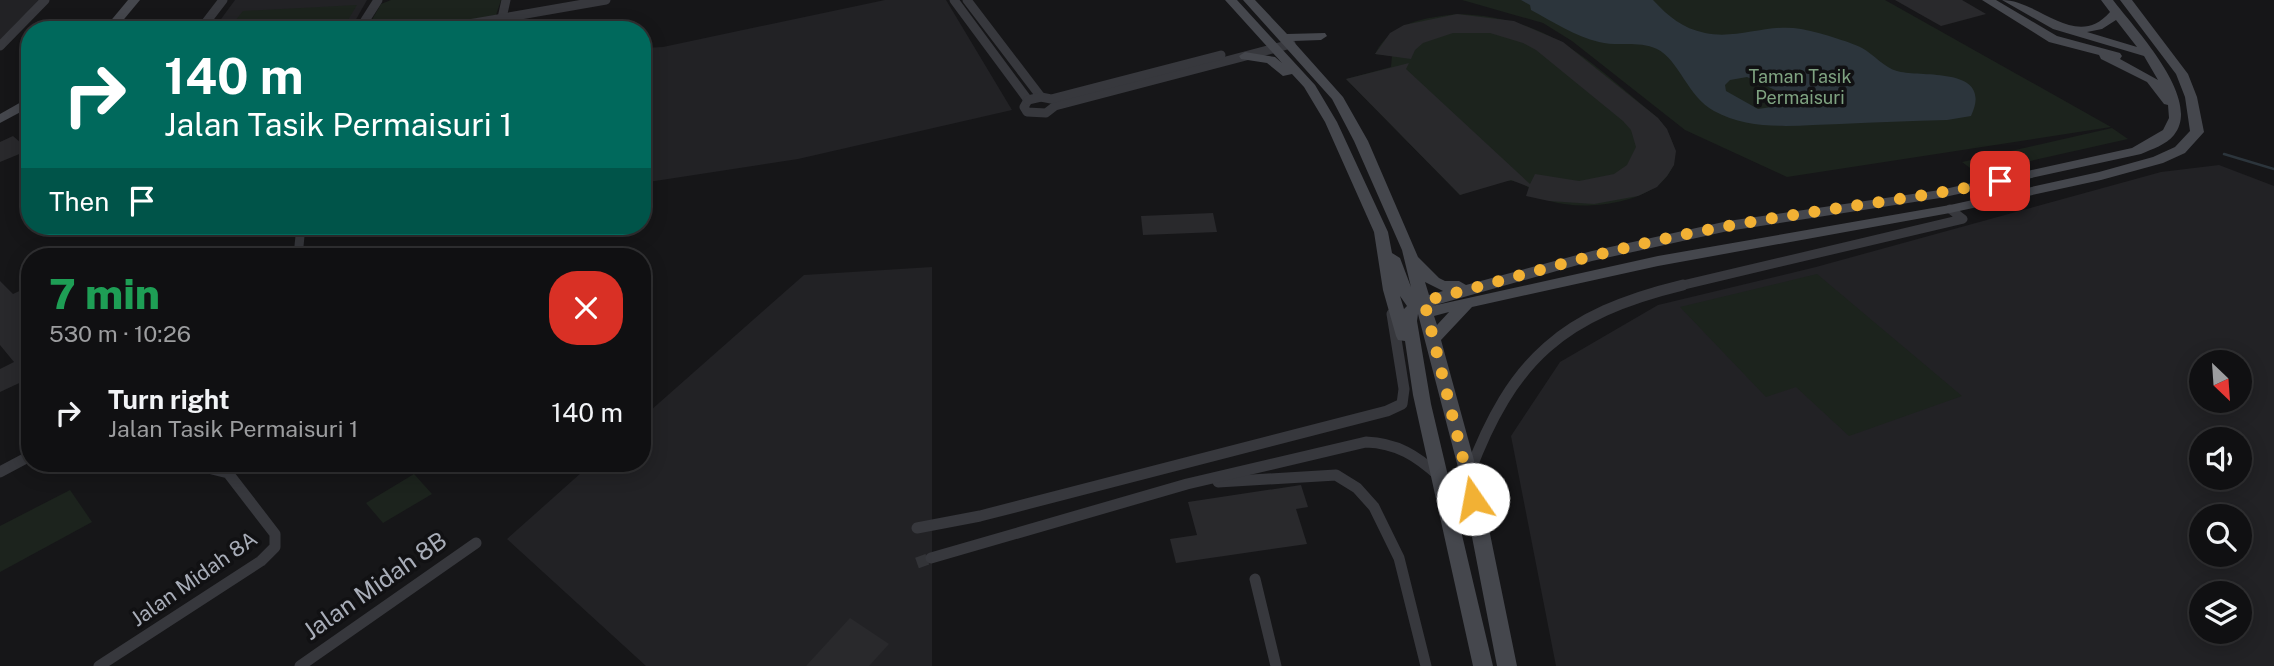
<!DOCTYPE html>
<html lang="en">
<head>
<meta charset="utf-8">
<style>
	:root { --surface:#101012; --page:#1e1e20; --text:#f1f3f6; --muted:#9c9d9f; --line:#303032 }
	body { margin:0; font-family:"Public Sans",sans-serif; background:var(--page); color:var(--text); height:100vh; display:flex; flex-direction:column; font-size:26px; white-space:nowrap }
	* { box-sizing:border-box; margin:0 }
	p { font-size:23px; color:var(--muted) }
	.icon { flex:none; width:38px; height:38px; fill:none; stroke:currentColor; stroke-width:2; stroke-linecap:round; stroke-linejoin:round }
	.map { position:relative; flex:1; overflow:hidden }
	.details { position:absolute; left:21px; top:248px; width:630px; height:224px; display:flex; flex-direction:column; background:var(--surface); border-radius:28px; box-shadow:0 4px 18px #0003,0 0 0 2px var(--line) }
	.details>* { flex:none }
	.hud { position:absolute; left:21px; top:21px; width:630px; height:214px; border-radius:28px; box-shadow:0 4px 18px #0003,0 0 0 2px var(--line); background:#00695c; color:#fff; overflow:hidden }
	.needle { width:46px; rotate:155deg }
	.tools { position:absolute; left:2189px; top:350px; display:grid; gap:14px }
	.tools a { display:grid; place-items:center; width:63px; height:63px; border-radius:50%; background:var(--surface); box-shadow:0 4px 18px #0003,0 0 0 2px var(--line); font-size:35px }
	.pin { position:absolute; display:grid; place-items:center; width:60px; height:60px; color:#fff; margin:-30px; border-radius:14px; box-shadow:0 4px 10px #0006 }
	.me { position:absolute; width:77px; margin:-38px; rotate:348deg; stroke-linejoin:round; filter:drop-shadow(0 0 5px #0008) }
	.turn { display:flex; align-items:center; gap:24px; height:147px; padding:0 28px; font-size:32px }
	.turn .icon { width:91px; height:91px; stroke-width:2.5 }
	.turn b { display:block; font-size:49px; line-height:60px }
	.then { display:flex; align-items:center; height:66px; padding:0 28px; background:#0003; gap:14px; font-size:26px }
	.round { display:grid; place-items:center; flex:none; width:74px; height:74px; border-radius:28px; background:var(--page) }
	.headline { display:flex; align-items:center; justify-content:space-between; height:119px; padding:0 28px }
	h1 { font-size:42px; font-weight:800; line-height:52px; color:#1e9e55 }
	ul { padding:0; list-style:none }
	li { display:flex; align-items:center; gap:21px; height:91px; padding:0 28px }
	li div { flex:1 }
	li b { display:block; font-size:26px }
	li em { font-style:normal }
	.map>svg:first-child { display:block }
</style>
</head>
<body>
<div class="map">
<svg width="2274" height="666" viewBox="0 0 2274 666">
	<rect width="100%" height="100%" fill="#161618"/>
	<g fill="#222225" fill-rule="evenodd">
		<polygon points="0,0 41,0 0,42"/>
		<polygon points="235,0 367,0 350,30 213,30"/>
		<polygon points="885,0 946,0 1012,110 798,159 642,183 642,48 663,47"/>
		<path d="M 2219,165 L 2274,186 L 2274,666 L 1556,666 L 1511,436 L 1560,362 L 1658,305 L 1816,267 L 2161,172 ZM 2202,362 L 2240,362 L 2240,401 L 2202,401 ZM 2202,439 L 2240,439 L 2240,478 L 2202,478 ZM 2202,516 L 2240,516 L 2240,555 L 2202,555 ZM 2202,593 L 2240,593 L 2240,632 L 2202,632 Z"/>
		<polygon points="932,267 932,666 646,666 507,539 591,464 642,464 642,418 804,275"/>
	</g>
	<g fill="#1c231d">
		<polygon points="391,0 501,0 496,15 415,30 366,30 381,4"/>
		<polygon points="1462,0 1885,0 2111,127 1787,177 1685,130 1572,41 1543,23"/>
		<polygon points="357,5 342,30 228,30 243,11"/>
		<path d="M 1457,14 C 1552,17 1589,62 1658,118 C 1717,190 1603,217 1550,201 C 1537,197 1528,183 1513,181 C 1502,179 1473,191 1460,195 L 1346,79 L 1391,67 L 1392,56 L 1375,54 C 1391,22 1424,18 1457,14 Z"/>
		<polygon points="2112,128 2128,139 1977,173 1962,162"/>
		<polygon points="1817,274 1962,396 1849,436 1796,387 1766,397 1680,307"/>
		<polygon points="414,474 432,494 383,523 366,503"/>
		<polygon points="70,490 92,522 0,572 0,526"/>
	</g>
	<path fill="#2c353c" fill-rule="evenodd" d="M 1521,0 L 1653,0 C 1669,17 1682,28 1705,33 C 1737,40 1769,23 1801,29 C 1814,31 1851,42 1862,48 C 1873,54 1885,68 1897,71 C 1919,78 1995,65 1971,116 L 1947,120 C 1911,121 1876,122 1840,124 C 1798,125 1752,132 1714,111 C 1688,97 1679,60 1657,49 C 1637,40 1618,47 1599,42 C 1575,36 1553,22 1531,10 L 1530,5 ZM 1747,77 L 1788,96 L 1786,105 L 1758,109 L 1726,91 L 1725,85 L 1730,80 Z"/>
	<g fill="none" stroke-linecap="round" stroke-linejoin="round">
		<polyline stroke="#2c353c" stroke-width="2.5" points="2224,154 2274,169"/>
	</g>
	<g fill="#29292c">
		<polygon points="1895,0 1962,0 1986,14 1941,26"/>
		<polygon points="1457,14 1514,21 1563,42 1658,118 1667,129 1676,151 1674,165 1667,176 1657,187 1638,196 1594,204 1549,201 1526,196 1529,187 1511,180 1460,195 1346,79 1409,63 1406,69 1530,184 1535,174 1579,181 1614,174 1627,165 1636,147 1631,130 1623,121 1536,50 1523,43 1490,33 1453,33 1423,43 1415,50 1411,59 1375,54 1390,33 1404,25"/>
		<polygon points="13,136 29,150 0,162 0,142"/>
		<polygon points="1213,213 1217,232 1143,235 1141,216"/>
		<polygon points="0,281 13,294 30,286 30,378 0,392 0,369 14,362 0,345"/>
		<polygon points="1301,485 1308,507 1296,509 1307,544 1176,563 1170,539 1197,535 1188,502"/>
		<polygon points="850,618 889,644 869,666 806,666"/>
	</g>
	<g fill="none" stroke-linecap="round" stroke-linejoin="round">
		<polyline stroke="#333438" stroke-width="11" stroke-dasharray="11 6" stroke-linecap="butt" points="917,563 931,558"/>
		<g stroke="#37383d" stroke-width="9">
			<polyline points="954,0 1028,100"/>
			<polyline points="967,0 1041,97"/>
			<polyline points="502,18 506,0"/>
			<polyline points="200,30 223,0"/>
			<polyline points="359,30 378,0"/>
			<polyline points="434,30 606,0"/>
			<polyline points="0,46 45,0"/>
			<polyline points="1028,100 1024,107 1027,112 1046,113 1055,106 1291,44"/>
			<polyline points="1028,100 1041,97 1051,99 1221,55"/>
			<polyline points="298,256 301,226"/>
			<polyline points="1675,287 1963,219 1950,209"/>
		</g>
		<g stroke="#37383d" stroke-width="11">
			<polyline points="0,472 30,456"/>
			<path d="M 1469,474 C 1512,359 1563,314 1683,285"/>
			<polyline points="1218,482 1336,475 1357,488 1374,507 1399,558 1426,666"/>
			<polyline points="917,528 980,516 1387,411 1402,404 1404,389 1392,314"/>
			<path d="M 931,558 L 1187,484 L 1366,442 C 1397,443 1417,456 1439,476"/>
			<polyline points="1255,579 1276,666"/>
			<polyline points="99,666 261,561 275,547 275,534 228,473 192,464"/>
			<polyline points="300,666 476,543"/>
		</g>
		<g fill="#45474d" fill-rule="evenodd">
			<polygon points="128,0 140,0 115,30 103,30"/>
			<path d="M 1225,0 L 1237,0 L 1315,85 L 1337,122 L 1388,232 L 1392,253 L 1400,258 L 1411,287 L 1402,250 L 1354,141 L 1332,99 L 1243,0 L 1255,0 L 1287,34 L 1325,33 L 1327,36 L 1321,40 L 1293,41 L 1343,97 L 1368,141 L 1418,257 L 1439,278 L 1445,281 L 1459,281 L 1466,285 L 1592,251 L 1728,221 L 1940,190 L 2132,148 L 2163,130 L 2169,118 L 2168,105 L 2164,104 L 2147,82 L 2101,59 L 2099,55 L 2049,42 L 1982,0 L 1996,0 L 2057,36 L 2120,53 L 2122,56 L 2120,59 L 2158,80 L 2144,56 L 2053,29 L 2002,0 C 2039,0 2076,51 2110,12 L 2101,0 L 2113,0 C 2134,28 2203,99 2174,135 C 2166,145 2152,149 2141,154 L 1940,198 L 1728,231 L 1592,261 L 1432,306 L 1658,256 L 1950,205 L 2099,172 L 2153,157 L 2175,147 L 2190,131 L 2185,97 L 2176,74 L 2120,0 L 2132,0 L 2188,74 L 2197,97 L 2204,132 L 2185,153 L 2163,163 L 2101,180 L 1950,213 L 1658,266 L 1472,307 L 1441,340 L 1478,475 L 1517,666 L 1497,666 L 1460,475 L 1418,314 L 1417,321 L 1431,404 L 1493,666 L 1473,666 L 1413,395 L 1405,341 L 1398,340 L 1396,336 L 1383,290 L 1374,232 L 1325,122 L 1304,87 L 1292,74 L 1283,76 L 1267,63 L 1241,59 L 1239,56 L 1245,52 L 1275,57 L 1282,63 ZM 2116,20 L 2137,47 L 2087,32 L 2102,29 ZM 1425,282 L 1443,291 L 1429,295 ZM 1400,296 L 1407,306 L 1404,309 ZM 1449,312 L 1437,325 L 1434,316 Z"/>
			<polygon points="30,97 30,107 0,123 0,114"/>
		</g>
	</g>
	<g fill="none" stroke-linecap="round" stroke-linejoin="round">
		<path stroke="#f2b134" stroke-width="12" stroke-dasharray="0 21.6" d="M 1473,499 L 1424,301 C 1525,275 1625,244 1728,226 C 1819,209 1910,200 2000,181"/>
	</g>
	<g text-anchor="middle" stroke-width="7" stroke-linejoin="round" paint-order="stroke">
		<g font-size="18" fill="#7fa381" stroke="#111113">
			<text x="1800" y="83">Taman Tasik<tspan x="1800" dy="21">Permaisuri</tspan></text>
		</g>
		<g font-size="21" fill="#a8adb8" stroke="#111113">
			<text transform="translate(194 579) rotate(-35)" y="7">Jalan Midah 8A</text>
		</g>
		<g font-size="24" fill="#a8adb8" stroke="#111113">
			<text transform="translate(375 586) rotate(-35)" y="8">Jalan Midah 8B</text>
		</g>
	</g>
</svg>
<div class="tools">
<a><svg class="needle" viewBox="-14 -14 28 28"><path d="M0-13l5 13h-10z" fill="#e53935"/><path d="M0 13l5-13h-10z" fill="#9c9d9f"/></svg></a>
<a><svg class="icon" aria-label="sound" viewBox="0 0 24 24"><path d="M4 9h4l5-4v14l-5-4H4zM17 9q2 3 0 6"/></svg></a>
<a><svg class="icon" aria-label="search" viewBox="0 0 24 24"><circle cx="10" cy="10" r="6"/><path d="M15 15l6 6"/></svg></a>
<a><svg class="icon" aria-label="layers" viewBox="0 0 24 24"><path d="M12 4l9 5-9 5-9-5zM3 14l9 5 9-5"/></svg></a>
</div>
<div class="pin" style="left:2000px;top:181px;background:#d93025"><svg class="icon" aria-label="arrive" viewBox="0 0 24 24"><path d="M6 21V4h12l-3 4 3 4H6"/></svg></div>
<svg class="me" style="left:1473px;top:499px" viewBox="-20 -20 40 40"><circle r="19" fill="#fff"/><path d="M0-13L10 11 0 6-10 11z" fill="#f2b134"/></svg>
<div class="hud">
<div class="turn"><svg class="icon" aria-label="right" viewBox="0 0 24 24"><path d="M7 20v-9h11M14 6l5 5-5 5"/></svg><div><b>140 m</b>Jalan Tasik Permaisuri 1</div></div>
<div class="then">Then<svg class="icon" aria-label="arrive" viewBox="0 0 24 24"><path d="M6 21V4h12l-3 4 3 4H6"/></svg></div>
</div>
<section class="details">
<div class="headline"><div><h1>7 min</h1><p>530 m · 10:26</p></div><a class="round" style="background:#d93025;color:#fff"><svg class="icon" aria-label="close" viewBox="0 0 24 24"><path d="M6 6l12 12M18 6L6 18"/></svg></a></div>
<ul>
<li><svg class="icon" aria-label="right" viewBox="0 0 24 24"><path d="M7 20v-9h11M14 6l5 5-5 5"/></svg><div><b>Turn right</b><p>Jalan Tasik Permaisuri 1</p></div><em>140 m</em></li>
</ul>
</section>
</div>
</body>
</html>
